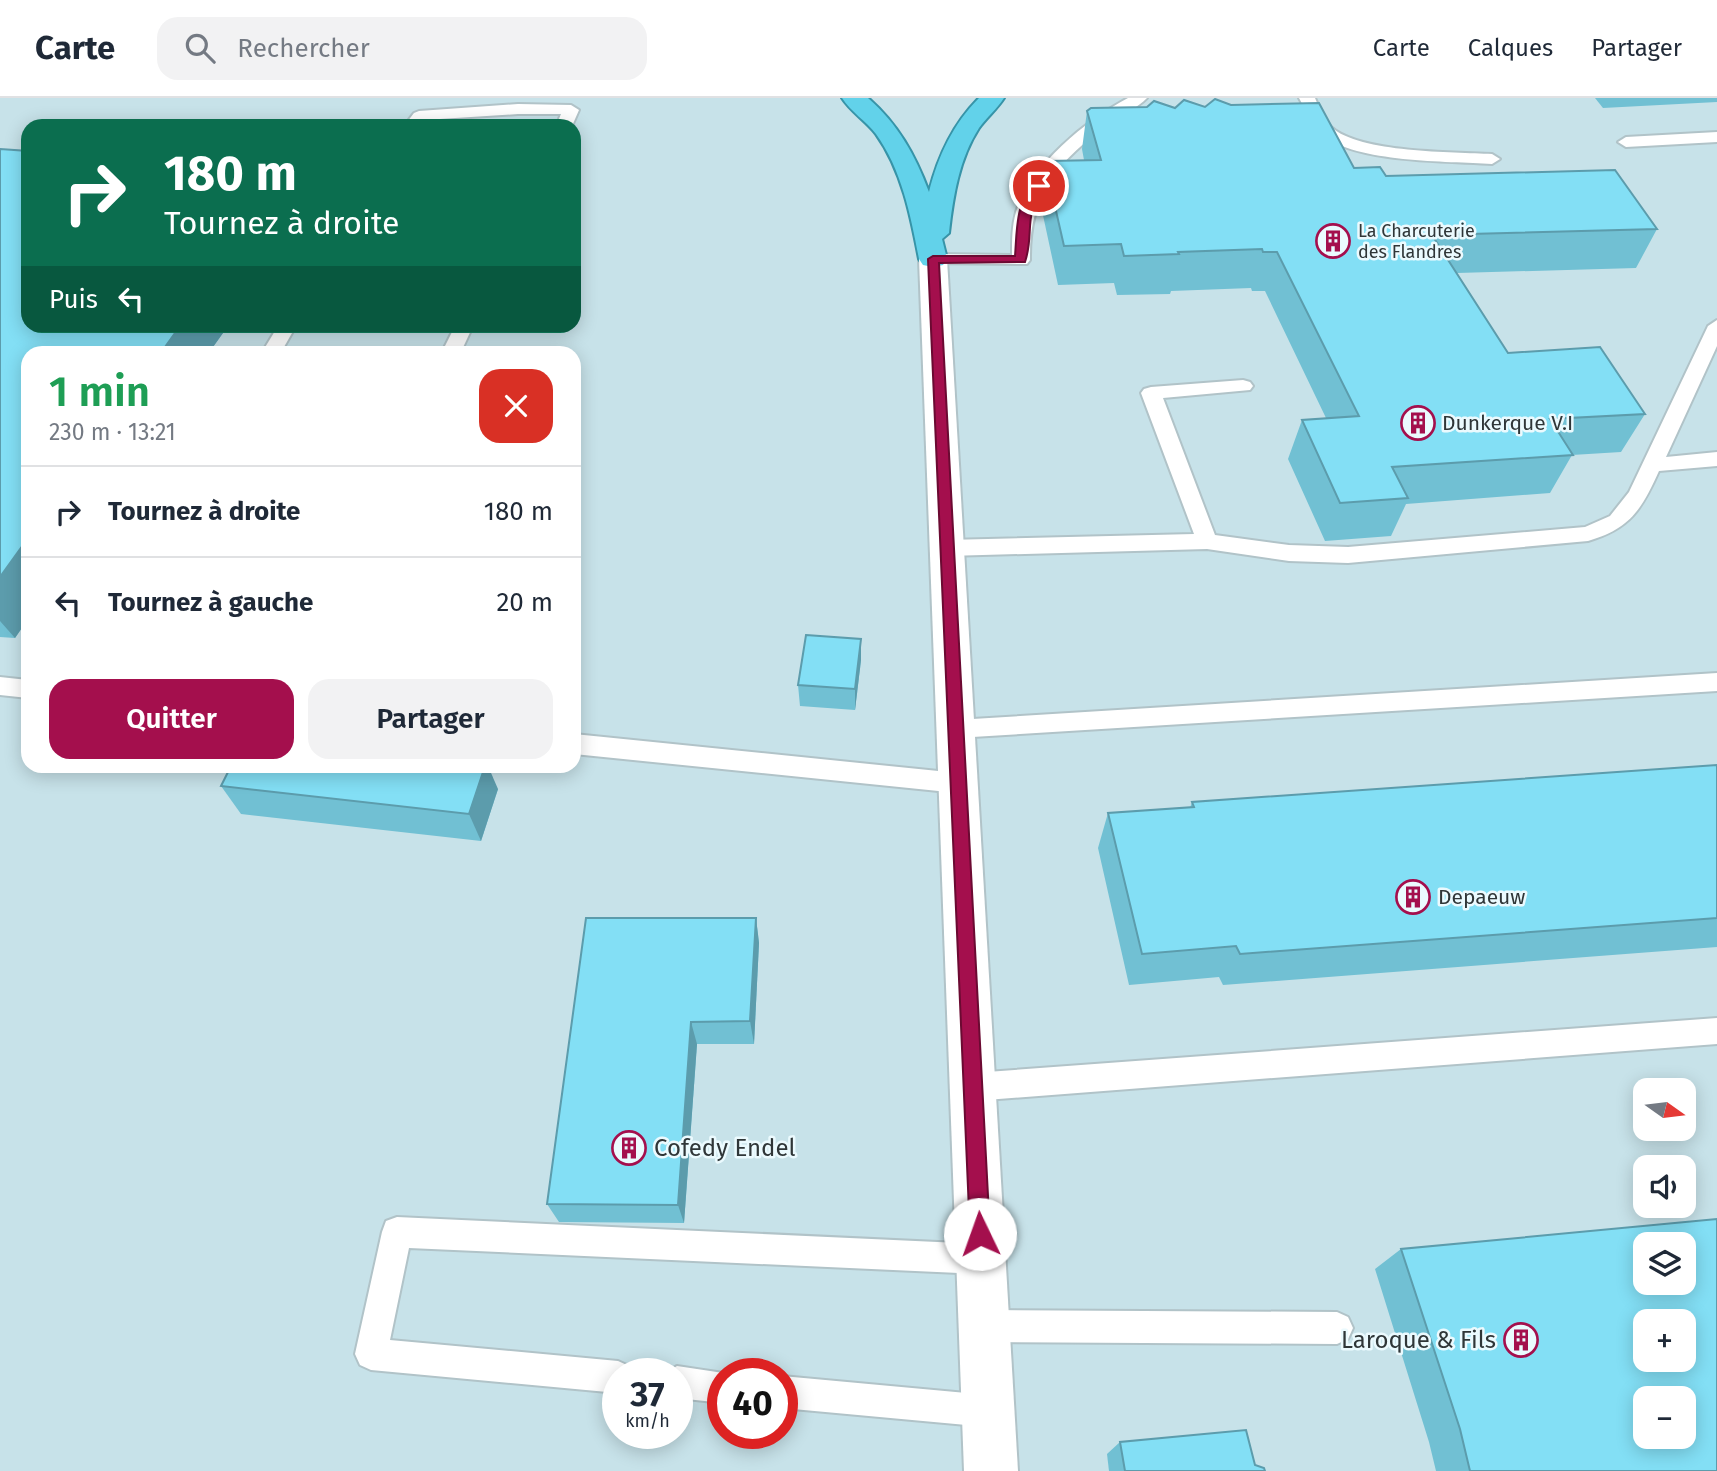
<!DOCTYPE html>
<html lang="fr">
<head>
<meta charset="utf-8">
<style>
	:root { --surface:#fff; --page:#f2f2f3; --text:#1f2937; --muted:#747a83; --line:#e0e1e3; --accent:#a40f4d }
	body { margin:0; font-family:"Fira Sans",sans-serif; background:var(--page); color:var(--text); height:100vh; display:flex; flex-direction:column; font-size:26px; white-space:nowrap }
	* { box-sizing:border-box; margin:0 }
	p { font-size:23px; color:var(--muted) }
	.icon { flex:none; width:38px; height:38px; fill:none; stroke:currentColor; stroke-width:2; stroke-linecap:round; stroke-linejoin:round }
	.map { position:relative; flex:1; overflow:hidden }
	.side { position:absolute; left:21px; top:248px; width:560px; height:427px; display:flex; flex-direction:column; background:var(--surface); border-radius:21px; box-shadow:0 4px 18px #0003 }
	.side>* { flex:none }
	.banner { position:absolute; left:21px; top:21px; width:560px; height:214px; border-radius:21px; box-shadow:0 4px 18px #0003; background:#0b6e4f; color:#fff; overflow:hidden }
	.needle { width:46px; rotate:104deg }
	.buttons { position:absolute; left:1633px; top:980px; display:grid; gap:14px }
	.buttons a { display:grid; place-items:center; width:63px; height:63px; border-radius:14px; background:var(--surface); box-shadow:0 4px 18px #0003; font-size:35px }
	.speed { position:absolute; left:602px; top:1260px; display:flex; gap:14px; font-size:35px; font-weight:700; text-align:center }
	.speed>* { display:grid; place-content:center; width:91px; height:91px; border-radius:50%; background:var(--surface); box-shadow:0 4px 18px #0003; line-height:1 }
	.speed small { font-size:18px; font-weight:400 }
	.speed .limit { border:10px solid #d22; background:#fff; color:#111 }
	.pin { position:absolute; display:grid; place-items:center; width:60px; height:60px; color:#fff; margin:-30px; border:4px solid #fff; border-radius:50%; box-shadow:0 2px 7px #0007 }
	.me { position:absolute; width:77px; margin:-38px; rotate:357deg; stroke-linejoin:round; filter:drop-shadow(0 0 5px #0008) }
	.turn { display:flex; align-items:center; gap:24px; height:147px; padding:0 28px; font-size:32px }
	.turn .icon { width:91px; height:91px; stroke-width:2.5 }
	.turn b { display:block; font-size:49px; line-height:60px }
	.then { display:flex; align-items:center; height:66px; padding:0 28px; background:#0003; gap:14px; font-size:26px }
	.round { display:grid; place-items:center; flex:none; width:74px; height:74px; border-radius:21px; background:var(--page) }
	.overview { display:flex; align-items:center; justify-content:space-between; height:119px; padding:0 28px }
	h1 { font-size:42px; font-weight:600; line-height:52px; color:#1e9e55 }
	.button { display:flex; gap:14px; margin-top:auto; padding:14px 28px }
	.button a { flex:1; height:80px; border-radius:21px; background:var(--accent); color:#fff; font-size:28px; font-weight:600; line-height:80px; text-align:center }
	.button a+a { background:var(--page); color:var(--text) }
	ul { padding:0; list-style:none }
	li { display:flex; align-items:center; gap:21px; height:91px; padding:0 28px; border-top:2px solid var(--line) }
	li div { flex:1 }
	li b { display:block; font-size:26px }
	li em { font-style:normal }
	header { display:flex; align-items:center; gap:42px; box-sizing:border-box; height:98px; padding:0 35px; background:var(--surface); border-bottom:2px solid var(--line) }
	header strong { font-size:33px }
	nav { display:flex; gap:38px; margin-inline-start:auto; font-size:24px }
	.search { width:490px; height:63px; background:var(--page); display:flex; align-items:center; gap:18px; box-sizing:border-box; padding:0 24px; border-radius:21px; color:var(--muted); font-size:26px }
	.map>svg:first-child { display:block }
</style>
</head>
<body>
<header>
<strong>Carte</strong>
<div class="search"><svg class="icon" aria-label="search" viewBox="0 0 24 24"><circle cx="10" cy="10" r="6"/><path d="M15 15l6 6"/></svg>Rechercher</div>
<nav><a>Carte</a><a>Calques</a><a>Partager</a></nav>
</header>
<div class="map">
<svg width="1717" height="1373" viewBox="0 0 1717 1373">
	<rect width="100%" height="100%" fill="#dbeef3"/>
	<path fill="#c7e2e9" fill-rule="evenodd" d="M 0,0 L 1717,0 L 1717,1373 L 0,1373 ZM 28,28 L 574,28 L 574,228 L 28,228 ZM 28,256 L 574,256 L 574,668 L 28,668 ZM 1645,992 L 1684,992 L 1684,1031 L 1645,1031 ZM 1645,1069 L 1684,1069 L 1684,1108 L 1645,1108 ZM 1645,1146 L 1684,1146 L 1684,1185 L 1645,1185 ZM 1645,1223 L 1684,1223 L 1684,1262 L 1645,1262 ZM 618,1276 L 677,1276 L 677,1335 L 618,1335 ZM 723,1276 L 782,1276 L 782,1335 L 723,1335 ZM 1645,1300 L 1684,1300 L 1684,1339 L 1645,1339 Z"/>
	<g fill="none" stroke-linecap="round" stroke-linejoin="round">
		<g stroke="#b1c3c8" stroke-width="4">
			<g id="service">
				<path d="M 1128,0 L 1147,0 C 1138,10 1122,16 1111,24 C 1058,64 1029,93 1030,162 L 1027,166 L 927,165 L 924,161 L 933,156 L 1012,157 C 1012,142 1012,128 1016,114 C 1032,66 1085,23 1128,0 Z"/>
				<path d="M 1299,0 L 1315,0 C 1319,9 1323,22 1331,29 C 1360,55 1453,54 1492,56 L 1500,61 L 1492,66 C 1447,63 1357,65 1322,37 C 1311,28 1306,12 1299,0 Z"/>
				<polygon points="518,6 571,7 579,12 572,28 556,28 561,16 518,16 424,22 420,28 404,28 414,15 419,13"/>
				<polygon points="1717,34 1717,44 1626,49 1618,44 1626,39"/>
				<path d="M 1717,222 L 1717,248 L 1666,359 L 1717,354 L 1717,368 L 1659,373 C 1642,411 1630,431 1588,443 L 1348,465 L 1289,463 L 1207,451 L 947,458 L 939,455 L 936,450 L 939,445 L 947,442 L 1194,436 L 1141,295 L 1144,291 L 1151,289 L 1243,282 L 1250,284 L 1253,288 L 1250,292 L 1163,300 L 1215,437 L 1289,447 L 1348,449 L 1585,429 L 1610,418 L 1629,394 L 1708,228 Z"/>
				<polygon points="278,228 296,228 280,256 261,256"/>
				<polygon points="455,228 473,228 460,256 441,256"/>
				<polygon points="1717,575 1717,593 956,640 948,638 944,631 948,624 956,622"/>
				<polygon points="0,579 28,582 28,600 0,597"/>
				<polygon points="574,636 958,675 967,678 970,685 967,692 958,695 574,656"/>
				<polygon points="1717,920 1717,946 973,1003 963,999 959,989 963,979 973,975"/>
				<polygon points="397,1119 981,1146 992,1150 996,1161 992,1172 981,1176 409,1150 390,1242 618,1263 629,1268 633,1276 618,1276 618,1295 371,1272 360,1267 355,1256 382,1134 386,1123"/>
				<polygon points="984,1212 1337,1214 1348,1219 1353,1230 1348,1241 1337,1246 984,1244 973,1239 968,1228 973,1217"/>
				<polygon points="677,1268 730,1276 723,1276 723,1305 677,1300 677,1276 664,1276"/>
				<polygon points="782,1278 988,1297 1000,1301 1004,1313 1000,1325 988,1329 782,1310"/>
			</g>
		</g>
		<g stroke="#b1c3c8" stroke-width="4">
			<polygon id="tertiary" points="933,153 943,155 947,161 1018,1373 964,1373 919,161 923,155"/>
		</g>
		<g stroke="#3794a8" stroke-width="4">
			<path id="trunk" d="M 842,0 L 868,0 C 898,26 915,57 929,94 C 938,58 953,26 979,0 L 1004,0 C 997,11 987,19 979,30 C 959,61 953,99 949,135 L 942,141 L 947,161 L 943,167 L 933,169 L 923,167 L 919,161 C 911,119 902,72 876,36 C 866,23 851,14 842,0 Z"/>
		</g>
		<use href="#service" fill="#fff" fill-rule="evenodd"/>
		<use href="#tertiary" fill="#fff" fill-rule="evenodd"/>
		<use href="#trunk" fill="#62d2ea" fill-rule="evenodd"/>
	</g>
	<g fill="#71c0d3">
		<polygon points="1595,0 1717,0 1717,4 1603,10"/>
		<polygon points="1175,10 1354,70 1386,78 1657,131 1636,170 1457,175 1508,255 1645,316 1621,354 1572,357 1550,395 1406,406 1391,438 1325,443 1288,361 1302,322 1326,320 1265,193 1252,193 1251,190 1171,193 1170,196 1117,197 1114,185 1058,187 1041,108 1046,69 1084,62 1082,51 1087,13"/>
		<polygon points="0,51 28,228 228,228 208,256 28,256 28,521 15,540 0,539"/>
		<polygon points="861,541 861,562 855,612 800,608 798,587"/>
		<polygon points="1717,667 1717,849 1223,887 1219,879 1129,887 1098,750 1108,715 1190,710 1192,704"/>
		<polygon points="221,688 498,691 481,743 241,716"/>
		<polygon points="756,820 759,845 754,946 697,946 684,1125 559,1124 547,1106"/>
		<polygon points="1401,1151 1717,1373 1436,1373 1429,1344 1375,1171"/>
		<polygon points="1120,1344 1255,1367 1265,1373 1109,1373 1107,1356"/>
	</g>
	<g fill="#5c9cac">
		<polygon points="180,228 228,228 208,256 160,256"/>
		<polygon points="28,440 28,521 15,540 0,523 0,479"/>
		<polygon points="861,541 861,562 855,612 855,591"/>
		<polygon points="485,668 488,668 498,691 481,743 469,716"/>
		<polygon points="756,820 759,845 754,946 750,923"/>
		<polygon points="691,924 697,946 684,1125 678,1107"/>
	</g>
	<g fill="#83dff5" stroke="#5c9cac" stroke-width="2" fill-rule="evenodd">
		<polygon points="1215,1 1231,7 1319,5 1354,70 1380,69 1386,78 1615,72 1657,131 1432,137 1508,255 1600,249 1645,316 1550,321 1573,357 1392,369 1408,400 1340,405 1302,322 1359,318 1277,154 1263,154 1262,151 1178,154 1179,156 1124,158 1121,146 1064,148 1046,69 1048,63 1101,62 1087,13 1091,10 1147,9 1154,3 1175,10 1184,2 1205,9"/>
		<polygon points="0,51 28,53 28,228 180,228 160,256 28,256 28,440 0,479"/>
		<polygon points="806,537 861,541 855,591 798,587"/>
		<polygon points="1717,667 1717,820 1240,856 1236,848 1142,856 1108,715 1194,709 1192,704"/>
		<polygon points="231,668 485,668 469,716 221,688"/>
		<polygon points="586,820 756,820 750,923 691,924 678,1107 547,1106"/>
		<path d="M 1717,1121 L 1717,1373 L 1470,1373 L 1460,1331 L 1401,1151 ZM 1645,1146 L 1684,1146 L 1684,1185 L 1645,1185 ZM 1645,1223 L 1684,1223 L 1684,1262 L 1645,1262 ZM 1645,1300 L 1684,1300 L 1684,1339 L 1645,1339 Z"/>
		<polygon points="1246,1332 1255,1367 1264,1370 1265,1373 1125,1373 1120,1344"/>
	</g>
	<path fill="#a40f4d" stroke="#6b0a32" stroke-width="2" d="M 1039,84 L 1045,88 C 1022,118 1035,134 1025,164 L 939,165 L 990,1136 L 987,1143 L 980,1146 L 973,1143 L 970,1136 L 928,161 L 933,158 L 1015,158 C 1017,135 1015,97 1039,84 Z"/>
	<defs>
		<g id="building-ring" transform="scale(1.75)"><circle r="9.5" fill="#ebfafe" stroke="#a40f4d" stroke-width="1.5"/><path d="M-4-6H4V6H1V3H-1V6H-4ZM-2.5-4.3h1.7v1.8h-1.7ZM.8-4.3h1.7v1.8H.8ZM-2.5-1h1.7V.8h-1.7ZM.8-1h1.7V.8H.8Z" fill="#a40f4d"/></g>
	</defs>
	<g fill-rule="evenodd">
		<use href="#building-ring" x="1333" y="143"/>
		<use href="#building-ring" x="1418" y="325"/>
		<use href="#building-ring" x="1413" y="799"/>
		<use href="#building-ring" x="629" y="1050"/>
		<use href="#building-ring" x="1521" y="1242"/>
	</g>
	<g text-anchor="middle" stroke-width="5" stroke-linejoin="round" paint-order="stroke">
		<g font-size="18" fill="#2f3638" stroke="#ebfafe" text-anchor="start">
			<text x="1358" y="139">La Charcuterie<tspan x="1358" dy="21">des Flandres</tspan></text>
		</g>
		<g font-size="21" fill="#2f3638" stroke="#ebfafe" text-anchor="start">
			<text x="1442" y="332">Dunkerque V.I</text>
			<text x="1438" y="806">Depaeuw</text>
		</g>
		<g font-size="24" fill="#2f3638" stroke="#ebfafe" text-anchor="start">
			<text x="654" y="1058">Cofedy Endel</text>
			<text x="1496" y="1250" text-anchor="end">Laroque &amp; Fils</text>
		</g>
	</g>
</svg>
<div class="buttons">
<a><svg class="needle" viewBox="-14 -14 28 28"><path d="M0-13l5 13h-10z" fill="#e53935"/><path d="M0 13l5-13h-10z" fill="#747a83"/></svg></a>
<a><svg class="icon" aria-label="sound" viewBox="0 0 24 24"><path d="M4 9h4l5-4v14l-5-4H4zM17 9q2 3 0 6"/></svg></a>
<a><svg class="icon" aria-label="layers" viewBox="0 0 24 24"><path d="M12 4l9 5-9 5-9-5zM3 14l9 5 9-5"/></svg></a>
<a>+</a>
<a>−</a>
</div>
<div class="speed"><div>37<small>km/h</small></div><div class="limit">40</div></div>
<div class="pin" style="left:1039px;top:88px;background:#d93025"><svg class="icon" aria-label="arrive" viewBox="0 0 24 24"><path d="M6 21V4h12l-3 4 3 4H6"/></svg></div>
<svg class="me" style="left:980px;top:1136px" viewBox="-20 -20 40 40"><circle r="19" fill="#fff"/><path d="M0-13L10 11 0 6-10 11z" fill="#a40f4d"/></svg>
<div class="banner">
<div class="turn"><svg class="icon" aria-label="right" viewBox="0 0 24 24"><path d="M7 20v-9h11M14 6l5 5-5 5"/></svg><div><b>180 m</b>Tournez à droite</div></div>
<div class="then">Puis<svg class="icon" aria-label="left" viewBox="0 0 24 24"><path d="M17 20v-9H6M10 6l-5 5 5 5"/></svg></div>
</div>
<section class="side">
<div class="overview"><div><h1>1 min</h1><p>230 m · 13:21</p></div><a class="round" style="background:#d93025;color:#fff"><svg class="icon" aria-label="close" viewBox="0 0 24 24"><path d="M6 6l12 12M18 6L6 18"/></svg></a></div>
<ul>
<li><svg class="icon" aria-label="right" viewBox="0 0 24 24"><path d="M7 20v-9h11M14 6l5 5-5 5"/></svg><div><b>Tournez à droite</b></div><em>180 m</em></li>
<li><svg class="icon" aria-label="left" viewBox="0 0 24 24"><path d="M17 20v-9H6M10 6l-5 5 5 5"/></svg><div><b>Tournez à gauche</b></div><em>20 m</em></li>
</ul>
<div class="button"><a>Quitter</a><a>Partager</a></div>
</section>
</div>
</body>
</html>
